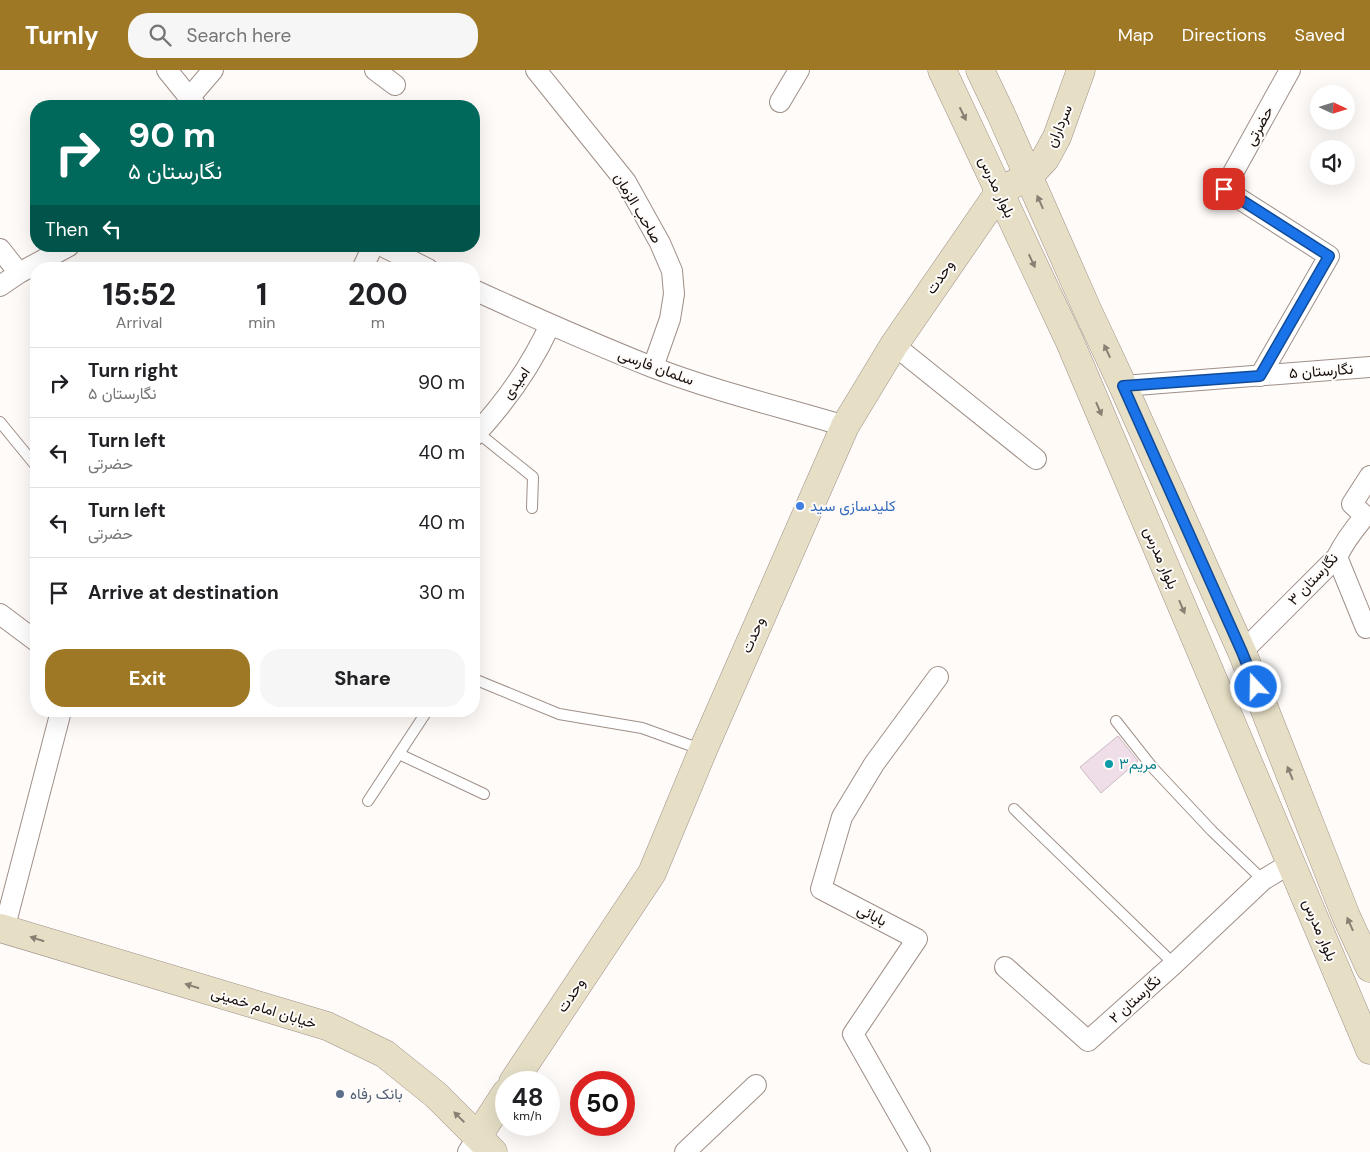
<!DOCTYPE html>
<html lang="en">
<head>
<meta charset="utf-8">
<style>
	:root { --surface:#fff; --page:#f6f6f6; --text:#202124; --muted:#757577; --line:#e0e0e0; --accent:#9f7825 }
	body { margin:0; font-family:"DM Sans",Vazirmatn,sans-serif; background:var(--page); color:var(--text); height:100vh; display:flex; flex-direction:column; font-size:19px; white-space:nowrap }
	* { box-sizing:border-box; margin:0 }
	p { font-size:16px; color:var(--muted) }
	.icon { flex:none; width:28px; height:28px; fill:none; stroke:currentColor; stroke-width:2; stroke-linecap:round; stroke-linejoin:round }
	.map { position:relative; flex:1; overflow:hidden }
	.drawer { position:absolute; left:30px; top:192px; width:450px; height:455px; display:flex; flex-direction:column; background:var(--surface); border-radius:20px; box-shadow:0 5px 20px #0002 }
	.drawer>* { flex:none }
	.guide { position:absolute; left:30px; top:30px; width:450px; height:152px; border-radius:20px; box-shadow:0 5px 20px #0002; background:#00695c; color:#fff; overflow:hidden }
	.needle { width:32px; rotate:94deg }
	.tools { position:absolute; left:1310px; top:15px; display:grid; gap:10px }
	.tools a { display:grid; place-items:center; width:45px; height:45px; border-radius:50%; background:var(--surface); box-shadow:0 5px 20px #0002; font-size:25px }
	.speed { position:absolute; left:495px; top:1001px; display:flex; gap:10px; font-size:25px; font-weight:700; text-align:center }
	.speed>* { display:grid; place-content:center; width:65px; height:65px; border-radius:50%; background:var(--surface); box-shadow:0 5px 20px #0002; line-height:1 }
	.speed small { font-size:12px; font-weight:400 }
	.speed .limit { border:8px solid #d22; background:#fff; color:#111 }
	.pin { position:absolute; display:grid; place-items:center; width:42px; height:42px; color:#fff; margin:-21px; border-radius:10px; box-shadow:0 2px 8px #0006 }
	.me { position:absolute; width:55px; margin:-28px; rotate:339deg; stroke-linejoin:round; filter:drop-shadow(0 0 4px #0008) }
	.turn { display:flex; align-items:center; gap:18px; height:105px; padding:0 15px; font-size:22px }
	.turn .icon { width:65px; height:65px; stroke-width:2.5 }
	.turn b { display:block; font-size:35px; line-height:42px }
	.then { display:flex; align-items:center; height:48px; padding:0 15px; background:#0003; gap:10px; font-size:19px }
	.eta { display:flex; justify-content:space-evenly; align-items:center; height:85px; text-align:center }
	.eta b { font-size:30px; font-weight:800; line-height:35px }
	.cta { display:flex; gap:10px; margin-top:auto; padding:10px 15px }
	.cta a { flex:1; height:58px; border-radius:20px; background:var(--accent); color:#fff; font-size:20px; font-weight:800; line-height:58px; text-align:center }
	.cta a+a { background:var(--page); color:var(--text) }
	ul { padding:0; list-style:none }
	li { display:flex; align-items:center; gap:15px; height:70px; padding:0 15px; border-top:1px solid var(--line) }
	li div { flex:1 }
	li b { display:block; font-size:19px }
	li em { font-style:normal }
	header { display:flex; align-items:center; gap:30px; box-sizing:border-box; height:70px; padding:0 25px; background:var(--accent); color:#fff }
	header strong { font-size:24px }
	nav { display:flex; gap:28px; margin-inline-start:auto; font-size:18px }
	.search { width:350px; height:45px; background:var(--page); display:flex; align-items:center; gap:12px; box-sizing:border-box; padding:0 18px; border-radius:20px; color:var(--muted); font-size:19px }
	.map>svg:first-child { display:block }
</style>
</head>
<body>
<header>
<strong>Turnly</strong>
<div class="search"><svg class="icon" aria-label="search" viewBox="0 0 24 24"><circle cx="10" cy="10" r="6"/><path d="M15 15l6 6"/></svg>Search here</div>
<nav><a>Map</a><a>Directions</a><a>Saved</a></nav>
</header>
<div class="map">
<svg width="1370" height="1082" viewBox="0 0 1370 1082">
	<rect width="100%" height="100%" fill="#fefbf9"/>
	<polygon fill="#efdee8" stroke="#cbbbc5" points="1118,666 1138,691 1101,723 1080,697"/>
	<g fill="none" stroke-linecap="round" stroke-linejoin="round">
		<g stroke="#9f8f87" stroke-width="12">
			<g id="lane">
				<polyline points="0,352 36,396"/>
				<polyline points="477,362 533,407 532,438"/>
				<polyline points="474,609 559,644 642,658 703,680"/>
				<polyline points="1116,651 1153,698 1212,761 1263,810"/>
				<polyline points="399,684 484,724"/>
				<polyline points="368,731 427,641"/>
				<polyline points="1014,739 1174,894"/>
			</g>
		</g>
		<g stroke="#9f8f87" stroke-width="22">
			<g id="street">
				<polyline points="167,0 196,36"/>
				<polyline points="375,0 395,15"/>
				<polyline points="536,0 626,112 660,173 672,201 674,224 670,249 653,297"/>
				<polyline points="189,28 213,0"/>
				<polyline points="780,32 799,0"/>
				<polyline points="382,176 428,199"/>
				<polyline points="0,179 19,203"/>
				<polyline points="362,199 373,176"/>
				<polyline points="0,216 19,203 69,176"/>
				<path d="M 474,220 C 533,247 592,273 652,297 C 714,321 781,337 845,356"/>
				<polyline points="894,275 1036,389"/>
				<polyline points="1260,306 1329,186 1224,119 1290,0"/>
				<polyline points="1123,316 1370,297"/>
				<path d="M 474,366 C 505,333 531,296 550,255"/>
				<polyline points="1337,487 1366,558"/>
				<polyline points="0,544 36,571"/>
				<path d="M 1242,582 L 1337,487 C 1344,472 1354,459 1365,446 L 1352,434 L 1370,406"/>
				<polyline points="4,860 61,641"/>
				<polyline points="1005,897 1088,971 1174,894 1263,810 1291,793"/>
				<polyline points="468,1082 478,1066"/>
				<polyline points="685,1082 756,1015"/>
				<polyline points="920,1082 853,964 917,869 821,819 842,747 874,694 938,607"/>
			</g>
		</g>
		<g stroke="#9f8f87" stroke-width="29">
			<g id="secondary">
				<polyline points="942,0 1070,272 1370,980"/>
				<polyline points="980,0 1001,44 1087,239 1123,316 1242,582 1346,846 1370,898"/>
				<polyline points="0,858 327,956 385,984 436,1025 493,1082"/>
				<polyline points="513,1012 652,803 703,680 845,356 894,275 1000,121 1029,106 1045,89 1057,67 1081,0"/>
				<polyline points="478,1066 506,1023"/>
			</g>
		</g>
		<use href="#lane" stroke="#fff" stroke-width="10"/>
		<use href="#street" stroke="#fff" stroke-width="20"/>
		<use href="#secondary" stroke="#e6dfc6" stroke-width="28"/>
	</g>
	<defs><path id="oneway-solid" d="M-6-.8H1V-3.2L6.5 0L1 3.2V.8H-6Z" transform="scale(1.25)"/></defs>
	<g fill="#888173">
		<use href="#oneway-solid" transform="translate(963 44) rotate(64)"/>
		<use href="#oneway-solid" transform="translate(1040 132) rotate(-114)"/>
		<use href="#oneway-solid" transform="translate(1032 191) rotate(65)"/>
		<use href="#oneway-solid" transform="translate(1107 281) rotate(-115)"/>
		<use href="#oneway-solid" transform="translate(1099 339) rotate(67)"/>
		<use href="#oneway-solid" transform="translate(1182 537) rotate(67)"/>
		<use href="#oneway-solid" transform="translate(1290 703) rotate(-112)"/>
		<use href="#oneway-solid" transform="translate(1350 854) rotate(-114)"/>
		<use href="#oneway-solid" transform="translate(37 869) rotate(-163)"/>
		<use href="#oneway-solid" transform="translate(192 916) rotate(-163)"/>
		<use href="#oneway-solid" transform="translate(459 1047) rotate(-135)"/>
	</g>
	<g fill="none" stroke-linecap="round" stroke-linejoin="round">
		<g stroke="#114b97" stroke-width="12">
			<polyline id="route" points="1224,119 1329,186 1260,306 1123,316 1242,582 1256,617"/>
		</g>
		<use href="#route" stroke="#1a73e8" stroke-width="9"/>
	</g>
	<circle fill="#3f7fe0" stroke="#fefbf9" stroke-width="2" cx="800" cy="436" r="5"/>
	<circle fill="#0f9aa8" stroke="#fefbf9" stroke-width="2" cx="1109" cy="694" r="5"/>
	<circle fill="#5c6f8a" stroke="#fefbf9" stroke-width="2" cx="340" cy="1024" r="5"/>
	<g text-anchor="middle" stroke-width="4" stroke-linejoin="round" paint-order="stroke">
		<g font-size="15" fill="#150f0d" stroke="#fefbf9">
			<text transform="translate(1059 56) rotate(-67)" y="5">سرداران</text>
			<text transform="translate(1259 56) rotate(-61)" y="5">حضرتی</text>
			<text transform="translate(997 117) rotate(65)" y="5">بلوار مدرس</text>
			<text transform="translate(638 138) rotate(59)" y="5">صاحب الزمان</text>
			<text transform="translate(940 207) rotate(-55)" y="5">وحدت</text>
			<text transform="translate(656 297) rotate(20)" y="5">سلمان فارسی</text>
			<text transform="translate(1321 301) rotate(-4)" y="5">نگارستان ۵</text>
			<text transform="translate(516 313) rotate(-54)" y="5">امیدی</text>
			<text transform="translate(1161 488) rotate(67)" y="5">بلوار مدرس</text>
			<text transform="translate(1313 509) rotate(-47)" y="5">نگارستان ۳</text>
			<text transform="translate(753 565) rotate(-66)" y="5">وحدت</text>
			<text transform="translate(872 845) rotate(27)" y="5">بابائی</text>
			<text transform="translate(1320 860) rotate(67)" y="5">بلوار مدرس</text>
			<text transform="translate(571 925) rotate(-56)" y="5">وحدت</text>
			<text transform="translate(1135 929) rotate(-42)" y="5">نگارستان ۲</text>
			<text transform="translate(264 938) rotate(17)" y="5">خیابان امام خمینی</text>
		</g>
		<g font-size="15" fill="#366cbe" stroke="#fefbf9" text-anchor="start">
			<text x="810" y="441">کلیدسازی سید</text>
		</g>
		<g font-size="15" fill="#0d838f" stroke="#fefbf9" text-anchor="start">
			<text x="1119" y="699">مریم۳</text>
		</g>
		<g font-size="15" fill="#4e5e75" stroke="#fefbf9" text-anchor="start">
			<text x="350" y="1029">بانک رفاه</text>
		</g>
	</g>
</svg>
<div class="tools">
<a><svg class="needle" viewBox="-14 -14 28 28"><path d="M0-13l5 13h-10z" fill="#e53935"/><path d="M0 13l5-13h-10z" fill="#757577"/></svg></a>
<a><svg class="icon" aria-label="sound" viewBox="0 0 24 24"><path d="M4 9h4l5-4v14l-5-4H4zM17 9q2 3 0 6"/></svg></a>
</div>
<div class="speed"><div>48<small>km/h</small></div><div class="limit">50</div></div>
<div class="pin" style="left:1224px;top:119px;background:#d93025"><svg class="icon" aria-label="arrive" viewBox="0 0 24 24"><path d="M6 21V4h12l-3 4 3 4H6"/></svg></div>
<svg class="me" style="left:1256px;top:617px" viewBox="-20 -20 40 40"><circle r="17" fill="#1a73e8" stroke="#fff" stroke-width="3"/><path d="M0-11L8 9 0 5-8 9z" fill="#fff"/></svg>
<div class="guide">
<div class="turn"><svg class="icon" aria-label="right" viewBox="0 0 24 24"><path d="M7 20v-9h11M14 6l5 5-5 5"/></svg><div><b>90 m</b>نگارستان ۵</div></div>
<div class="then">Then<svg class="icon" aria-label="left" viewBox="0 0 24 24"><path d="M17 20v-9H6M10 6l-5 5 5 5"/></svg></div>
</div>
<section class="drawer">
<div class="eta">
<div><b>15:52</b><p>Arrival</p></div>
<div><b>1</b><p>min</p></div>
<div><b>200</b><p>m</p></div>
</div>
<ul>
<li><svg class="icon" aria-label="right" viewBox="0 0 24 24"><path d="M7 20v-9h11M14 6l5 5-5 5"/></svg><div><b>Turn right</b><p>نگارستان ۵</p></div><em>90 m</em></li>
<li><svg class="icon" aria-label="left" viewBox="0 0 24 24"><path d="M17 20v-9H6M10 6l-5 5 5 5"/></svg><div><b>Turn left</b><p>حضرتی</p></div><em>40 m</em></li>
<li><svg class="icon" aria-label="left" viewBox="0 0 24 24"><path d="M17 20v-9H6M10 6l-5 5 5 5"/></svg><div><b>Turn left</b><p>حضرتی</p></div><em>40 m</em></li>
<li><svg class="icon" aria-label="arrive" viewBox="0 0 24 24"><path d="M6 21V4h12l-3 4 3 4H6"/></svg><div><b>Arrive at destination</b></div><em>30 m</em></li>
</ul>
<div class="cta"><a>Exit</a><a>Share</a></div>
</section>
</div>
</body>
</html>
